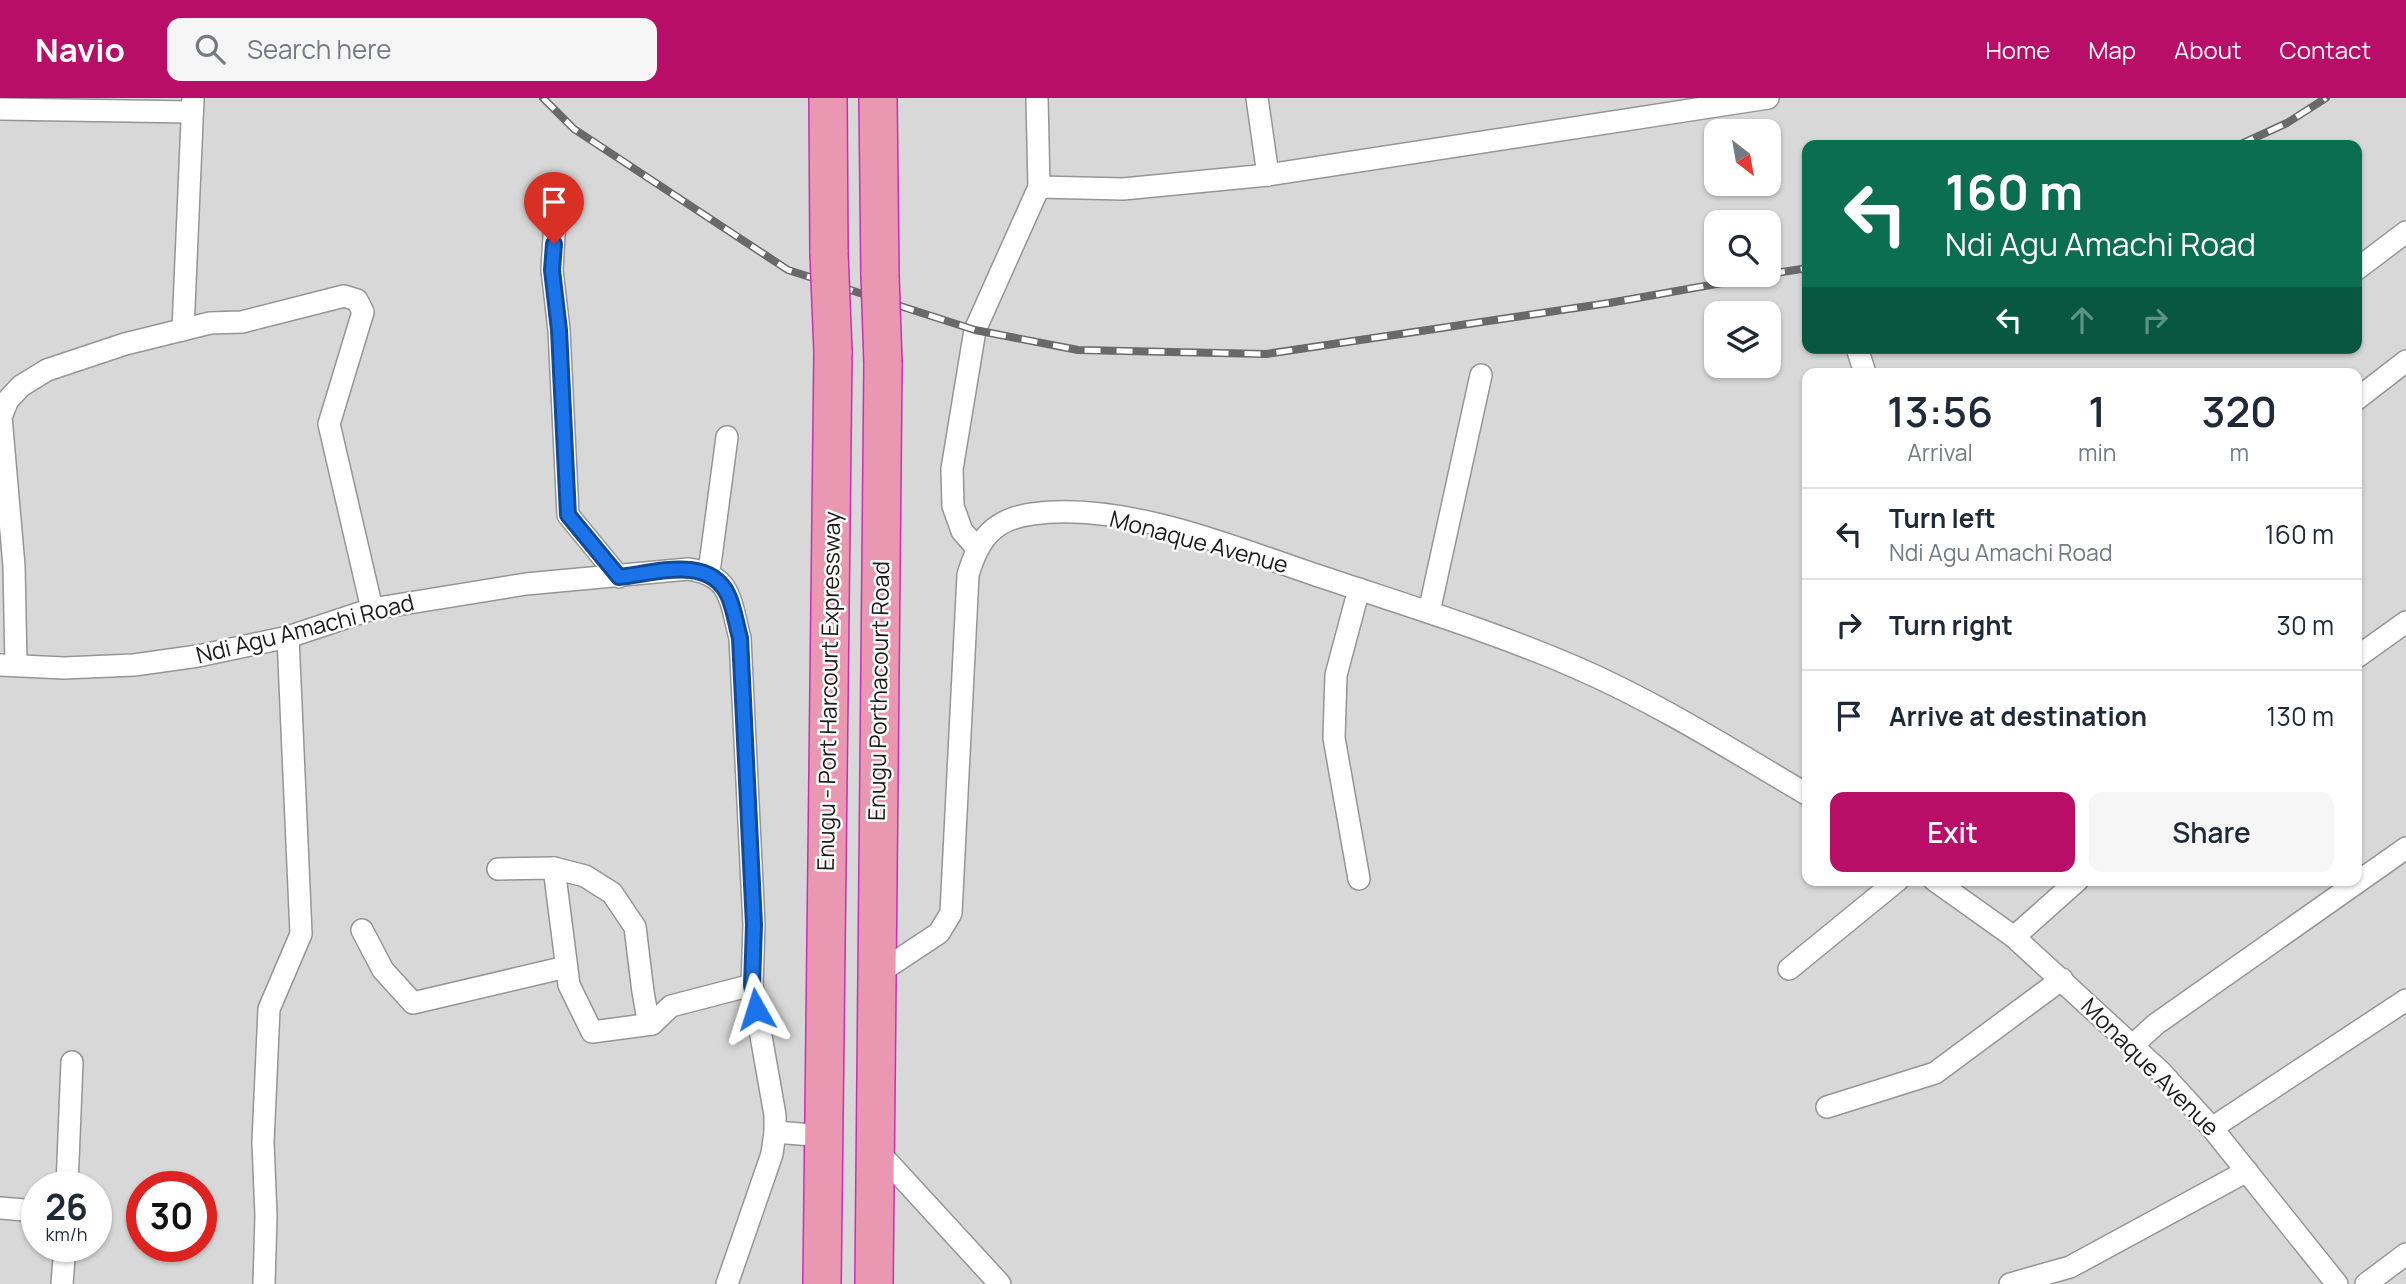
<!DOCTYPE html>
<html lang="en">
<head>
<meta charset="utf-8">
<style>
	:root { --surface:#fff; --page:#f6f6f7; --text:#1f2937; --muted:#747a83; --line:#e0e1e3; --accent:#b90e67 }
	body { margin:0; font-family:Manrope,sans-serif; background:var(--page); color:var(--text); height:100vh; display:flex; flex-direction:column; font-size:26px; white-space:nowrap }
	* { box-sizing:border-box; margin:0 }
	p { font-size:23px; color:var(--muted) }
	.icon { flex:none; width:38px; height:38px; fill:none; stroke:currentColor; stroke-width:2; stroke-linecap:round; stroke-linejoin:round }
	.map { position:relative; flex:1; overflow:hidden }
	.side { position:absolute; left:1802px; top:270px; width:560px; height:518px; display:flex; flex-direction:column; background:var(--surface); border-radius:14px; box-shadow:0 2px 5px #0004 }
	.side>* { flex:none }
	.top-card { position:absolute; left:1802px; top:42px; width:560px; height:214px; border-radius:14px; box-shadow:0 2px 5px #0004; background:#0b6e4f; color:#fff; overflow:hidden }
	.needle { width:46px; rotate:149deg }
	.controls { position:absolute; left:1704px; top:21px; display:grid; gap:14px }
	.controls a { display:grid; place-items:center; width:77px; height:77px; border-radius:14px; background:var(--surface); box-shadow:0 2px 5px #0004; font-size:35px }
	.speed { position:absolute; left:21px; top:1073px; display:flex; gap:14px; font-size:35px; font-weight:700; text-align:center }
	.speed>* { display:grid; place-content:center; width:91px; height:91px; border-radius:50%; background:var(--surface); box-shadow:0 2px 5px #0004; line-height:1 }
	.speed small { font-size:18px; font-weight:400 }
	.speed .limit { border:10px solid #d22; background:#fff; color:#111 }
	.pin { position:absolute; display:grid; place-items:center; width:60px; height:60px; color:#fff; margin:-72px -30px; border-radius:50% 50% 50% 0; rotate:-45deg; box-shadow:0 0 7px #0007 }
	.pin .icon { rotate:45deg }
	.me { position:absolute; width:77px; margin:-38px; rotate:354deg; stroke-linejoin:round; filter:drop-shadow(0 0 5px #0008) }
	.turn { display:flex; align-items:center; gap:24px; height:147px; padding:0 28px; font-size:32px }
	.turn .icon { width:91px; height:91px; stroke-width:2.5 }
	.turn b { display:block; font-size:49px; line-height:60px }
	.lanes { display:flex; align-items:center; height:66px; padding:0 28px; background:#0003; justify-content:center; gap:35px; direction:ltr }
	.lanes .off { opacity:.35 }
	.eta { display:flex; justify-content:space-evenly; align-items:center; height:119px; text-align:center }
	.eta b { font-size:42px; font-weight:600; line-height:49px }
	.action { display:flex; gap:14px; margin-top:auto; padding:14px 28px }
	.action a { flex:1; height:80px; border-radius:14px; background:var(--accent); color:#fff; font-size:28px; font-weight:600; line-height:80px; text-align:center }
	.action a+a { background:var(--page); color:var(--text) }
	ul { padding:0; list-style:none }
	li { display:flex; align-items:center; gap:21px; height:91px; padding:0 28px; border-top:2px solid var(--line) }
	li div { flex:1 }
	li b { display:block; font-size:26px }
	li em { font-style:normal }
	header { display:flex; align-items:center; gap:42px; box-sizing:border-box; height:98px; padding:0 35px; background:var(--accent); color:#fff }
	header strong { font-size:33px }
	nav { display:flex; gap:38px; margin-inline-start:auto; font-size:24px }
	.search { width:490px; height:63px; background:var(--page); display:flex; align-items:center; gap:18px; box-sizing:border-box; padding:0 24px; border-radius:14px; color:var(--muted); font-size:26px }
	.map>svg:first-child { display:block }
</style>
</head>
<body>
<header>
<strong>Navio</strong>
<div class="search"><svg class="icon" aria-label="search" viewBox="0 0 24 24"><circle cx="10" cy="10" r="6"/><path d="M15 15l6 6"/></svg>Search here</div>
<nav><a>Home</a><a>Map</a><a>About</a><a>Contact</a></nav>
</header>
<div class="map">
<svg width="2406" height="1186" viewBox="0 0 2406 1186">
	<rect width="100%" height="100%" fill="#ece3e1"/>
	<path fill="#d9d8d9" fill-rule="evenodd" d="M 0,0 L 2406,0 L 2406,1186 L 0,1186 ZM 1717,33 L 1769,33 L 1769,86 L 1717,86 ZM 1808,47 L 2357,47 L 2357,250 L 1808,250 ZM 1717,124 L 1769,124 L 1769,177 L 1717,177 ZM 1717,215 L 1769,215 L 1769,268 L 1717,268 ZM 1808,275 L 2357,275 L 2357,782 L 1808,782 ZM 37,1088 L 96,1088 L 96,1148 L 37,1148 ZM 142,1088 L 201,1088 L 201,1148 L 142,1148 Z"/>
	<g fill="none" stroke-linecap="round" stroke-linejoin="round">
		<g stroke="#959595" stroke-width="24">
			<g id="minor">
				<polyline points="1037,0 1039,89"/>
				<polyline points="1257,0 1268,77"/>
				<polyline points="0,11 192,14"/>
				<polyline points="555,121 552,172 559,232 568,417 619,479"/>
				<polyline points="2357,171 2406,134"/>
				<polyline points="183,232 193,0"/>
				<polyline points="1857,250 1865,275"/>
				<polyline points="2357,301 2406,263"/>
				<polyline points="976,449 962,433 953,408 952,371 975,232 1039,89 1123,91 1268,77 1768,0"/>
				<polyline points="709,474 727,339"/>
				<polyline points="1429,514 1481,277"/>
				<polyline points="2357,559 2406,524"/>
				<path d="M 0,567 L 64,570 L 134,567 L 198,558 L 288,539 L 372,511 L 526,486 L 688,471 C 732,477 730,503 740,540 L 754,827 L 752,887 L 775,1017 L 775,1034 L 772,1056 L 727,1186"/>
				<polyline points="16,567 14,468 1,319 8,302 21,288 47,272 125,246 210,225 242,224 344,198 357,202 363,214 329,326 372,511"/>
				<polyline points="554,770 569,887 592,934 652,926"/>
				<polyline points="498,771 554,770 585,778 612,795 635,829 643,894 648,922 652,926 671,908 752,887"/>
				<polyline points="1359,781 1334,640 1336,577 1359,491"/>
				<polyline points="1934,782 2014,839 2161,974 2212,1030 2337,1186"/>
				<polyline points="362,832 383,872 413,905 566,869"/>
				<polyline points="2014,839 2078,782"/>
				<polyline points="1789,871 1898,782"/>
				<path d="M 877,876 L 939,835 L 951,815 L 968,477 C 978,442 993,421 1032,416 C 1126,403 1237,451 1325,480 C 1409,508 1494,534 1575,569 C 1656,604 1732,652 1808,697"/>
				<polyline points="2133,947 2156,926 2406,750"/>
				<polyline points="1827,1009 1935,975 2062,881"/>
				<polyline points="2212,1030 2406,902"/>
				<polyline points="775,1034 824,1038"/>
				<polyline points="876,1051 1000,1186"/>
				<polyline points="67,1088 72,964"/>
				<polyline points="0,1110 37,1113"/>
				<polyline points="62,1186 65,1148"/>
				<polyline points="264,1186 266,1118 263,1044 269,911 301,836 288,539"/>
				<polyline points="2010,1186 2070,1169 2247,1073"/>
				<polyline points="2366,1186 2406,1156"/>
			</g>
		</g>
		<g stroke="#c92fb4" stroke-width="40">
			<g id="trunk">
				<polyline points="828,0 829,155"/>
				<polyline points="878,0 880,177"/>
				<polyline points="822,1186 833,254"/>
				<polyline points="874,1186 883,266"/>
			</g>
		</g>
		<use href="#minor" stroke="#fff" stroke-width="21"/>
		<use href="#trunk" stroke="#ea98b2" stroke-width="37"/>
		<g stroke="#696969" stroke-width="8">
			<g id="rail">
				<polyline points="543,0 574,31 788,172 975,232 1078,252 1266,256 1609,205 1767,177"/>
				<polyline points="2239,47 2287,25 2326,0"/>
				<polyline points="1769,176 1808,170"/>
			</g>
		</g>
		<use href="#rail" stroke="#fff" stroke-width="5" stroke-dasharray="16" stroke-linecap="butt"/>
		<g stroke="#c92fb4" stroke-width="40" stroke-linecap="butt">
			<g id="trunk-bridge">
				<polyline points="829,155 833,254"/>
				<polyline points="880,177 883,266"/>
			</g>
		</g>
		<use href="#trunk-bridge" stroke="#ea98b2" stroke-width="37"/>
	</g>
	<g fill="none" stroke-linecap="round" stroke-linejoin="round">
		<g stroke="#114b97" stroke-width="18">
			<path id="route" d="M 554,146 L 552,172 L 559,232 L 568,417 L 619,479 C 655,475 709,457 728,497 C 734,510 736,526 740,540 L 754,827 L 752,887 L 756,911"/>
		</g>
		<use href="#route" stroke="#1a73e8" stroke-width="12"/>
	</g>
	<g text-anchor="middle" stroke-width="5" stroke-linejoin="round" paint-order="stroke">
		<g font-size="23" fill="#1b1b1b" stroke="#fff">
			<text transform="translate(1199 444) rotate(15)" y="8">Monaque Avenue</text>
			<text transform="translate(305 531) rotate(-14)" y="8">Ndi Agu Amachi Road</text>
			<text transform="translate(829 593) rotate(-89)" y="8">Enugu - Port Harcourt Expressway</text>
			<text transform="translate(879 593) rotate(-89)" y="8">Enugu Porthacourt Road</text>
			<text transform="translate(2150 969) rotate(45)" y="8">Monaque Avenue</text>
		</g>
	</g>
</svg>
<div class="controls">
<a><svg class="needle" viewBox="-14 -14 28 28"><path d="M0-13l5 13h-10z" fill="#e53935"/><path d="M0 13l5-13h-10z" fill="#747a83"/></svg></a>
<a><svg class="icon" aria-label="search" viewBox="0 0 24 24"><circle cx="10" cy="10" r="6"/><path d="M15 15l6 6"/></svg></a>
<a><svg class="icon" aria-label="layers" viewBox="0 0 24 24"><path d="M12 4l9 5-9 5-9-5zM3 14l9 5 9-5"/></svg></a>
</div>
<div class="speed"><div>26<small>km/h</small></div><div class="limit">30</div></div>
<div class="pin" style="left:554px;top:146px;background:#d93025"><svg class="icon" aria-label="arrive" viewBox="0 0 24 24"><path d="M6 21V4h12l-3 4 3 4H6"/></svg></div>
<svg class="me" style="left:756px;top:911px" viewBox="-20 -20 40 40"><path d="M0-17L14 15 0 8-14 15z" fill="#1a73e8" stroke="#fff" stroke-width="4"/></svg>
<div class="top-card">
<div class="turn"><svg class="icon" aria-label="left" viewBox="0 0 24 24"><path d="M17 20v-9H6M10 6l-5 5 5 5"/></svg><div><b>160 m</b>Ndi Agu Amachi Road</div></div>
<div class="lanes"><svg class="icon" aria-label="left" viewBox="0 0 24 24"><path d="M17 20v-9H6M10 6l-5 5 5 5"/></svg><svg class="icon off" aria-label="ahead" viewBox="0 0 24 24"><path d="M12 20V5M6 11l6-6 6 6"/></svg><svg class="icon off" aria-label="right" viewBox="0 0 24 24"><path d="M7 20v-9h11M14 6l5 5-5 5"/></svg></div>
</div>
<section class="side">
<div class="eta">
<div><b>13:56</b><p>Arrival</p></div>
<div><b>1</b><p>min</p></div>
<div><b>320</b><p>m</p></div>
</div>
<ul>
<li><svg class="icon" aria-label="left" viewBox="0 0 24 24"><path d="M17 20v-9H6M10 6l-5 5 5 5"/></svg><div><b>Turn left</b><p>Ndi Agu Amachi Road</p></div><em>160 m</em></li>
<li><svg class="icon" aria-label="right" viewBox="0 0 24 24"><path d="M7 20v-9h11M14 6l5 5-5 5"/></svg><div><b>Turn right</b></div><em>30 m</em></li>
<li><svg class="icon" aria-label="arrive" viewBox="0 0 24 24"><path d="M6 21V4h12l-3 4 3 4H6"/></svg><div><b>Arrive at destination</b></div><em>130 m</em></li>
</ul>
<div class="action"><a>Exit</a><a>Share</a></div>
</section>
</div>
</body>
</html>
